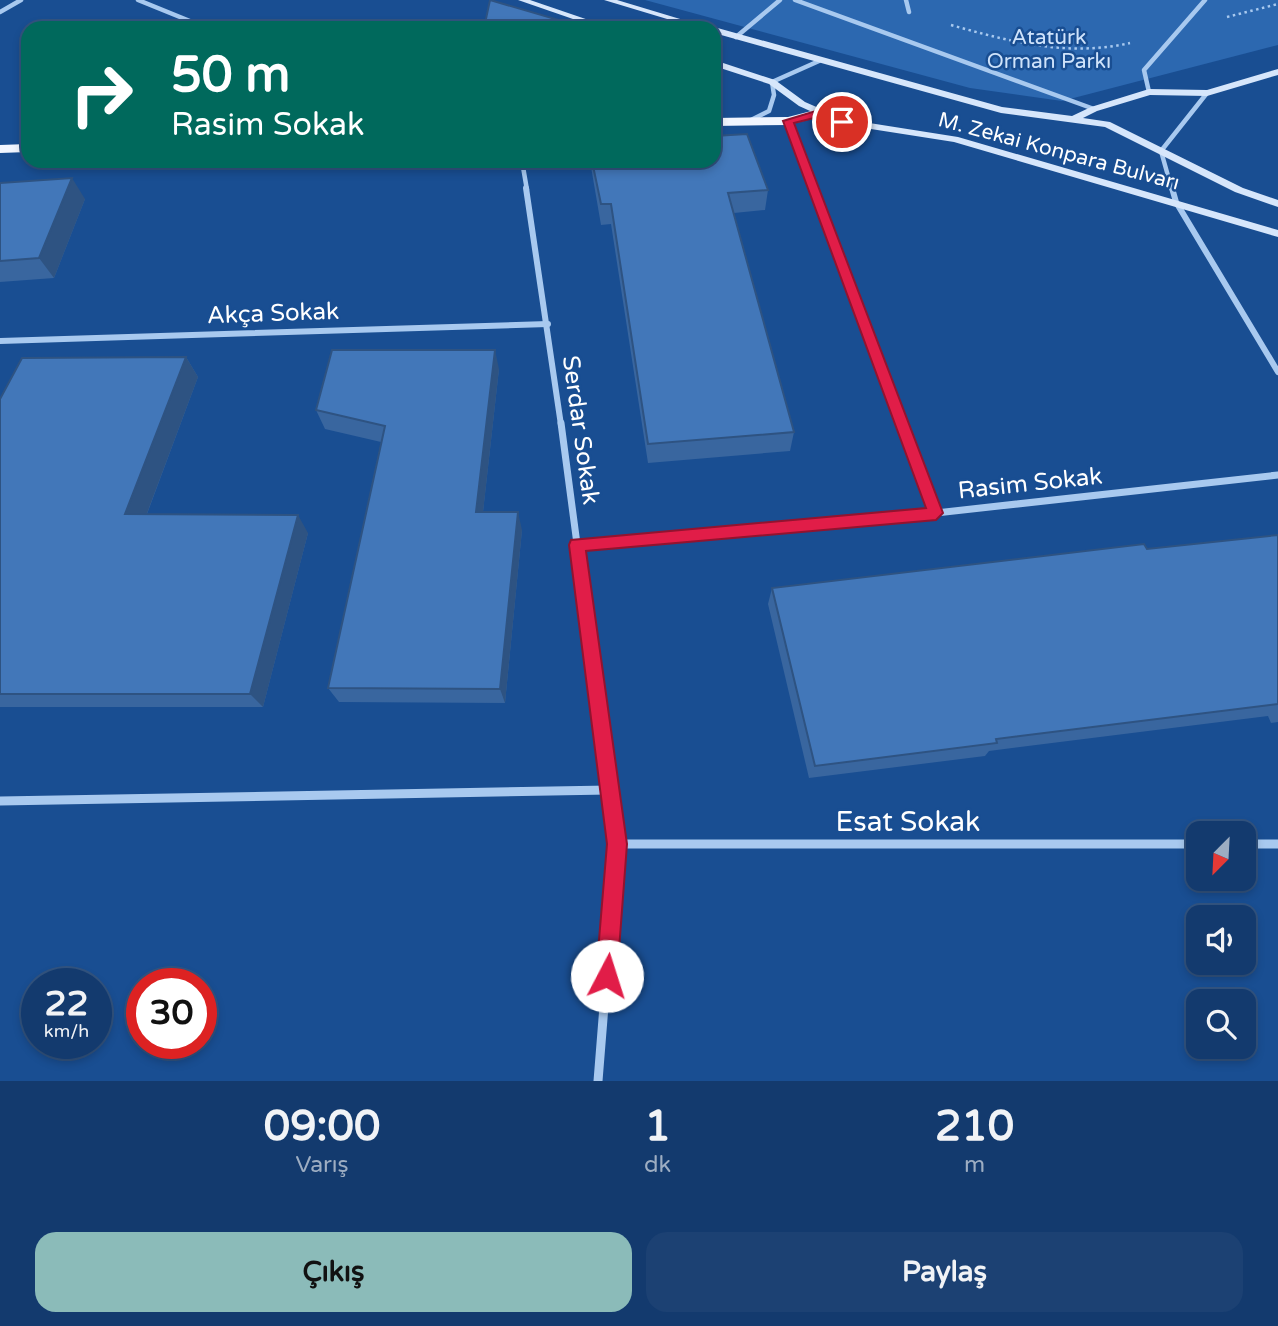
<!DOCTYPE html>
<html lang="tr">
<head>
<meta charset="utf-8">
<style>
	:root { --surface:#133a6e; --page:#1c4173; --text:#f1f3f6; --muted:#9dadc2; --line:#325481; --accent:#8bbbb9 }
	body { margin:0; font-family:"Varela Round",sans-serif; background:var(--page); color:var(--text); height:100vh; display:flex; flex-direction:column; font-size:26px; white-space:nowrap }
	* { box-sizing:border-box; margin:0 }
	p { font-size:23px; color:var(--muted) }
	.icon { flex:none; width:38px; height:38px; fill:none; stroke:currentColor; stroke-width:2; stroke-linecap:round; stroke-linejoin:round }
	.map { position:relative; height:1081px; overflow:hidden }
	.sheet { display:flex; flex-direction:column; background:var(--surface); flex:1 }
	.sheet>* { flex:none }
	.guide { position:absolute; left:21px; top:21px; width:700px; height:147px; border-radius:21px; box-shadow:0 4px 10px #0003,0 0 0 2px var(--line); background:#00695c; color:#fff; overflow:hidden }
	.needle { width:46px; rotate:204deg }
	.controls { position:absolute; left:1186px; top:821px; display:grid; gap:14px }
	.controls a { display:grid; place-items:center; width:70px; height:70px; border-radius:14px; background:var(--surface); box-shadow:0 4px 10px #0003,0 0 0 2px var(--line); font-size:35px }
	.speed { position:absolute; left:21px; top:968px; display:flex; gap:14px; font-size:35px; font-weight:700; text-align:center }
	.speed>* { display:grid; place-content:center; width:91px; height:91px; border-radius:50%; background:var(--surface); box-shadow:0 4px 10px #0003,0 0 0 2px var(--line); line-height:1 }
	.speed small { font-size:18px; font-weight:400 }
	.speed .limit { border:10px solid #d22; background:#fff; color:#111 }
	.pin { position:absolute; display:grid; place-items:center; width:60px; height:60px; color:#fff; margin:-30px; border:4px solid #fff; border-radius:50%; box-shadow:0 2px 7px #0007 }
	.me { position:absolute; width:77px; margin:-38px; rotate:5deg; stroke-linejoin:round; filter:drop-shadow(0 0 5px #0008) }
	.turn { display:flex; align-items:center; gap:24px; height:147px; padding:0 35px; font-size:32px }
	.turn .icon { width:91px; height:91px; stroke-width:2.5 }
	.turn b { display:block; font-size:49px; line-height:60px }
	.eta { display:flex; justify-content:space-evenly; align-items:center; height:119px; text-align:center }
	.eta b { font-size:42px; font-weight:700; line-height:49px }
	.button { display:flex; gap:14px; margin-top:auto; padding:14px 35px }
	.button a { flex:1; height:80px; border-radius:21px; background:var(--accent); color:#111; font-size:28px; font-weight:700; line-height:80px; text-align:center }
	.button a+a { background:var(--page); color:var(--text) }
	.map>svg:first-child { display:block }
</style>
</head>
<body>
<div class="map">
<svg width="1278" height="1081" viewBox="0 0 1278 1081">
	<rect width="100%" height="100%" fill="#194e92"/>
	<polygon fill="#2c68b0" points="645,0 1278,0 1278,45 1062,101 970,88"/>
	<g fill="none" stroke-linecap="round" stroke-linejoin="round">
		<g stroke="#a8c9ef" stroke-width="2.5" stroke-dasharray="2.5 3.5" stroke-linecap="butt">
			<polyline points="1227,17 1278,4"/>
			<path d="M 951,25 C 1011,42 1068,57 1130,43"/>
		</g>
		<g stroke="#a8c9ef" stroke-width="4.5">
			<polyline points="795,0 1094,109"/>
			<polyline points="906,0 909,12"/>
			<polyline points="736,37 780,0"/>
			<polyline points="1149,92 1144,70 1205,0"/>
		</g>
		<g stroke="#a8c9ef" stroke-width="4.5">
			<polyline points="138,0 207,28"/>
			<polyline points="0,12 21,0"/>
			<polyline points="751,120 769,111 774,95 772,82 819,61"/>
			<polyline points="788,121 814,190"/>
			<polyline points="522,161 527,190"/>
			<polyline points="1172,190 1161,151 1207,93"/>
		</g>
		<g stroke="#a8c9ef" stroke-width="6">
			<polyline points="526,188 561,425"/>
			<polyline points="813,188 903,425"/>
			<polyline points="1172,188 1176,202 1278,372"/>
			<polyline points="0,341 548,324"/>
		</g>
		<g stroke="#a8c9ef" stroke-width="7">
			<polyline points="561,423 600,718"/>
			<polyline points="902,423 936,513"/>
			<polyline points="577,545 936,513 1278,475"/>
		</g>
		<g stroke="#a8c9ef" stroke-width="9">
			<polyline points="0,801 609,790"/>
			<polyline points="617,844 1199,844"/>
			<polyline points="1244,844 1278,844"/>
			<polyline points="598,1081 617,844 600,716"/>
		</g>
		<g fill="#d6e6fb" fill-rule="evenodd">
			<polygon points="518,0 530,0 612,28 599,28"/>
			<polygon points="604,0 617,0 710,28 697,28"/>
			<polygon points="714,27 1002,107 1072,116 1091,107 1149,89 1207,90 1278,69 1278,75 1207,96 1150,95 1097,111 1083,118 1110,122 1243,188 1278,200 1278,207 1235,192 1105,127 1001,113 714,33 714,28 712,28"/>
			<polygon points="714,60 775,80 805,102 844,119 958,137 1278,230 1278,237 954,142 839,124 799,106 769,84 714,66"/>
		</g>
		<g fill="#f1f6ff" fill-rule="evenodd">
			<polygon points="819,109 825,113 823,116 788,125 714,126 714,118 788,117"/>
			<polygon points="28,144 28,152 0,153 0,145"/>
		</g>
	</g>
	<g fill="#39669f">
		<polygon points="590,161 714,161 768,190 765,210 734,213 794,432 790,451 648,463 611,224 601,225"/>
		<polygon points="0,183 85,199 54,278 0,282"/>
		<polygon points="186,357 198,377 147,514 308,533 263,707 0,707 0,399"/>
		<polygon points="499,369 483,512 522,530 505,703 339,702 328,688 381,442 325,429 316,410"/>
		<polygon points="1278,535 1278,722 1271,723 1268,716 989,751 985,756 809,778 768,604 772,588"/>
	</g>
	<g fill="#2e5382">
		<polygon points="72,178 85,199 54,278 39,258"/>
		<polygon points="495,350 499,369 481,530 476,512"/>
		<polygon points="186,357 198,377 140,532 125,514"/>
		<polygon points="518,512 522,530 505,703 500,689"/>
		<polygon points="298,515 308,533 263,707 250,694"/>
	</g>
	<g fill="#4277b9" stroke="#2e5382" stroke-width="2">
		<polygon points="490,0 586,28 484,28"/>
		<polygon points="747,134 768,190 728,193 794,432 648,444 611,204 601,204 592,161 714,161 714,136"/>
		<polygon points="72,178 39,258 0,261 0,183"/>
		<polygon points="332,350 495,350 476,512 518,512 500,689 328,688 385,426 316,410"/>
		<polygon points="186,357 125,514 298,515 250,694 0,694 0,399 22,358"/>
		<polygon points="1278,535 1278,704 996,739 997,743 815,766 772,588 1144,544 1147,549"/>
	</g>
	<polygon fill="#e11d48" stroke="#92132f" stroke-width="2" points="819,110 847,122 842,125 818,117 794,123 943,513 936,520 586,551 627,844 617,976 614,983 607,986 599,983 596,976 607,844 569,545 571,540 926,508 783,121"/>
	<g text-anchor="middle" stroke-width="5" stroke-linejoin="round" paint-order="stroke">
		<g font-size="21" fill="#cfe3fb" stroke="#194e92">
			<text x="1049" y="44">Atatürk<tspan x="1049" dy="24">Orman Parkı</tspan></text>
		</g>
		<g font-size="21" fill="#fff" stroke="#194e92">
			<text transform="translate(1059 151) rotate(15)" y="7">M. Zekai Konpara Bulvarı</text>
		</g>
		<g font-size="24" fill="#fff" stroke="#194e92">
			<text transform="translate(273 313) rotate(-2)" y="8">Akça Sokak</text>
			<text transform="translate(581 430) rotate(82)" y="8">Serdar Sokak</text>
			<text transform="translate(1030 483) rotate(-6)" y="8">Rasim Sokak</text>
		</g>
		<g font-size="28" fill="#fff" stroke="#194e92">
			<text x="908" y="831">Esat Sokak</text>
		</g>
	</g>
</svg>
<div class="controls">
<a><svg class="needle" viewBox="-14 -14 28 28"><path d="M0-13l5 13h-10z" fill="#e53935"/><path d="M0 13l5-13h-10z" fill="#9dadc2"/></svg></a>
<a><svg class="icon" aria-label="sound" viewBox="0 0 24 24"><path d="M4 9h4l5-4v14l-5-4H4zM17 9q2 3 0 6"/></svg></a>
<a><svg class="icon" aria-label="search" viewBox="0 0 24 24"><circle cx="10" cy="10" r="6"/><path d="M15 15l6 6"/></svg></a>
</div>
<div class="speed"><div>22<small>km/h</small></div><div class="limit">30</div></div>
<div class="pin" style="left:842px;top:122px;background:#d93025"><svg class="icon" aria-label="arrive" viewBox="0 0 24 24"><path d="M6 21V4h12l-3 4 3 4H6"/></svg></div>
<svg class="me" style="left:607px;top:976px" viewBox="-20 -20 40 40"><circle r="19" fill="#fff"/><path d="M0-13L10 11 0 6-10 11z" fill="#e11d48"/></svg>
<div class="guide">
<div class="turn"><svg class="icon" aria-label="right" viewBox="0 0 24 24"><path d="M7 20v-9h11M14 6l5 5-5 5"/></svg><div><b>50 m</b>Rasim Sokak</div></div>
</div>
</div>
<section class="sheet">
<div class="eta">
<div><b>09:00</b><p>Varış</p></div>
<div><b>1</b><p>dk</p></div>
<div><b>210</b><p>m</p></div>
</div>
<div class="button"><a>Çıkış</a><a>Paylaş</a></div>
</section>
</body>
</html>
